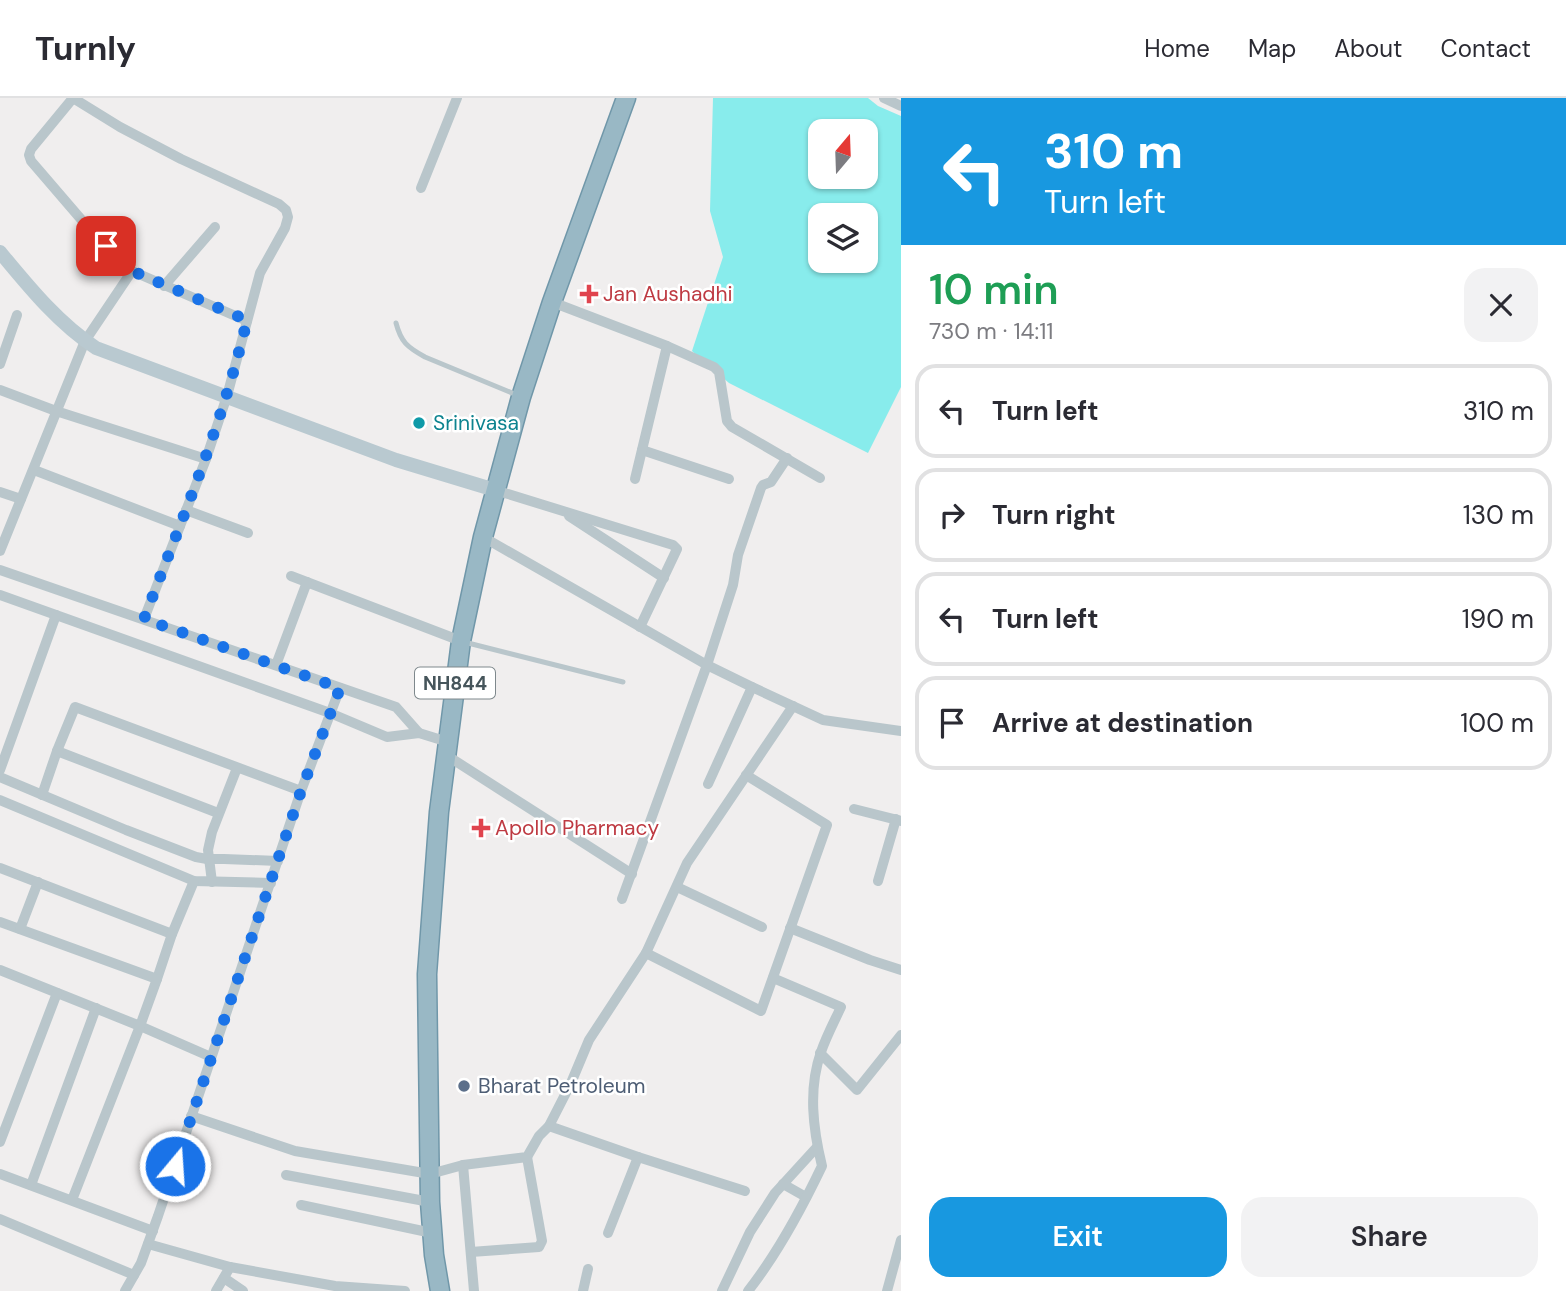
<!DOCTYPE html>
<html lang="en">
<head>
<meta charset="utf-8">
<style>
	:root { --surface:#fff; --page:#f2f2f3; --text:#2b2b33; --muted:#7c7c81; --line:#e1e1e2; --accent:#1898e0 }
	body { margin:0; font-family:"DM Sans",sans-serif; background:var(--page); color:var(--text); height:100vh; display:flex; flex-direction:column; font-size:26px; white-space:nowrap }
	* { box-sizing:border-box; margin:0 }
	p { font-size:23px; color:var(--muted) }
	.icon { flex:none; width:38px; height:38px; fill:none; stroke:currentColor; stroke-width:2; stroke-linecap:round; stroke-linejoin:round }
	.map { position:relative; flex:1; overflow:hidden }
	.sheet { display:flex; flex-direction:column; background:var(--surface); width:665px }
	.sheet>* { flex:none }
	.top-card { background:#1898e0; color:#fff; overflow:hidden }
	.needle { width:46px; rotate:19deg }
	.fabs { position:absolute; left:808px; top:21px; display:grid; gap:14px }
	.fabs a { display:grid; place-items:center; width:70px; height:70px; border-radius:14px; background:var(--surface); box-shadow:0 2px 5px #0004; font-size:35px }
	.pin { position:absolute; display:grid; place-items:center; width:60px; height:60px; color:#fff; margin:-30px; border-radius:14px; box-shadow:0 4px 10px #0006 }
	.me { position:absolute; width:77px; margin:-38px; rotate:18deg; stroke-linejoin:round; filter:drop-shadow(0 0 5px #0008) }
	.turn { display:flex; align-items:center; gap:24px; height:147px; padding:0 28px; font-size:32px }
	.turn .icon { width:91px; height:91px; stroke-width:2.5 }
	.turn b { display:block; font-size:49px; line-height:60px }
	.round { display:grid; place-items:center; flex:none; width:74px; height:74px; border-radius:21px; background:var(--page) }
	.summary { display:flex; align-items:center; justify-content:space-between; height:119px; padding:0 28px }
	h1 { font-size:42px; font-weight:600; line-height:52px; color:#1e9e55 }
	.button { display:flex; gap:14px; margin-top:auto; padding:14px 28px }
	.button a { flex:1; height:80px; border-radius:21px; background:var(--accent); color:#fff; font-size:28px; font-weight:600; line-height:80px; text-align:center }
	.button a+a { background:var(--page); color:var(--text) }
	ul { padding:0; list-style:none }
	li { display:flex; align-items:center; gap:21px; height:94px; margin:0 14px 10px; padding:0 14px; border:4px solid var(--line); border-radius:21px }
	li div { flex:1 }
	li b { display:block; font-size:26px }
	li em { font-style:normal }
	header { display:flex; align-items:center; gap:42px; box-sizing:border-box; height:98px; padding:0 35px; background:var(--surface); border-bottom:2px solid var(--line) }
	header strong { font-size:33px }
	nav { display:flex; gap:38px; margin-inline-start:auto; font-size:24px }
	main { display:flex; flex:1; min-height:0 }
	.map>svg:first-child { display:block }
</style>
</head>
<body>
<header>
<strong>Turnly</strong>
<nav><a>Home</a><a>Map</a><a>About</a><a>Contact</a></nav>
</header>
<main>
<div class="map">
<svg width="901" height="1193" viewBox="0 0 901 1193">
	<rect width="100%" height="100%" fill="#f0eeee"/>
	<path fill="#88ecec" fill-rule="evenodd" d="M 713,0 L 868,0 L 878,8 L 901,18 L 901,289 L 868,355 L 729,285 L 692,253 L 723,159 L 710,113 ZM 821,33 L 866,33 L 866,79 L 821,79 ZM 821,117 L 866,117 L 866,163 L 821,163 Z"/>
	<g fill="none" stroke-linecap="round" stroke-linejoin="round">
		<g stroke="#7097a9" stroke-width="21">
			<polyline id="trunk" points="440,1193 434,1157 430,1104 427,876 439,714 461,543 483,439 521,299 552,204 626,0"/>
		</g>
		<g stroke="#b9c6cb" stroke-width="5">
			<path d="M 396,225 C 401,244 407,249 425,259 L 517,297"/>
			<polyline points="464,544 623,584"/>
		</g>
		<g stroke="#b9c6cb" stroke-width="10">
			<polyline points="73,0 120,29 181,61 279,106 286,112 288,119 285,130 260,175 227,298 206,361 144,521"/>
			<polyline points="73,0 31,51 29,57 31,63 92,134 132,173 247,223"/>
			<polyline points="884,0 901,8"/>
			<polyline points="421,90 457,0"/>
			<polyline points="164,188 215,129"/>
			<polyline points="552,204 667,248 714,269 719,274 727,323 732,329 820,380"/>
			<polyline points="0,266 17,217"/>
			<polyline points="0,292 56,313 206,361"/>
			<polyline points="642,352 729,381"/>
			<polyline points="34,372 180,428"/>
			<polyline points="635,381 667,248"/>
			<polyline points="495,392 673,447 677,451 640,529"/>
			<polyline points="0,394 21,401"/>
			<polyline points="186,412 248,435"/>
			<polyline points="569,418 664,480"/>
			<polyline points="483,439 707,567 752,589 823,622 901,633"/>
			<polyline points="0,453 85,243 132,173"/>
			<polyline points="0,472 396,609 419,635"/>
			<polyline points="291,478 461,543"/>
			<polyline points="0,497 330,615 387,639 419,635 448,644"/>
			<polyline points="276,567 307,484"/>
			<polyline points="57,653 75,609 301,693"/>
			<polyline points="446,657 632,776"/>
			<polyline points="0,672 56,517"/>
			<polyline points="0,679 126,732 196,759 207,761 224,761 278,763"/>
			<polyline points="708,686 752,589"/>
			<polyline points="42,697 57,653 218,715"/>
			<polyline points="0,702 194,783 271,785"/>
			<polyline points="854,711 901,723"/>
			<polyline points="0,770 172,836"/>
			<polyline points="878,783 896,721"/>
			<polyline points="212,784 208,752 212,734 237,670"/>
			<polyline points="677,789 762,829"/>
			<polyline points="622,801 707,567 733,487 738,457 761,390 763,387 771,384 787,360"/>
			<polyline points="0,824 157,881 172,836 194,783"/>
			<polyline points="790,830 870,862 901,872"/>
			<polyline points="20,831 38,784"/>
			<polyline points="646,855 761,913 827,727 746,677"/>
			<polyline points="0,872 140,928 211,959"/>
			<polyline points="820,955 857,992 901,937"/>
			<polyline points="191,1018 295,1053 430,1076 463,1067 527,1059 539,1038 549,1028 571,985 589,942 646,855 687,765 793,608"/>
			<polyline points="549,1028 638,1059 745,1093"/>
			<polyline points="0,1044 57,895"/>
			<polyline points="463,1067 474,1193"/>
			<polyline points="0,1076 153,1133"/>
			<polyline points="286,1077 430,1104"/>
			<polyline points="783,1086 806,1099"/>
			<polyline points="31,1087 96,910"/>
			<polyline points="72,1102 140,928 157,881"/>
			<polyline points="301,1107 432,1135"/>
			<polyline points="0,1121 134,1177"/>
			<polyline points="608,1135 638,1059"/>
			<polyline points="148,1146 230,1169 335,1188 405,1193"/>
			<polyline points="471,1154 539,1149 542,1143 527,1059"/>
			<polyline points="224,1180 243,1193"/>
			<polyline points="125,1193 141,1165 158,1118 301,693 340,590"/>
			<polyline points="216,1193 230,1169"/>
			<polyline points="583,1193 588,1171"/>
			<polyline points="722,1193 750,1134 775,1095 817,1049"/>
			<path d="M 748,1193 C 778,1155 801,1112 822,1068 C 813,1031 808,991 821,954 C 826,939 834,924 841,909 L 773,880"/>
			<polyline points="887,1193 901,1142"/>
		</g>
		<path stroke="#b9c9d0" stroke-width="14" d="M 0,154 C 29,189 58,225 96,250 L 396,362 L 495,392"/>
		<use href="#trunk" stroke="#99b8c5" stroke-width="18"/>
	</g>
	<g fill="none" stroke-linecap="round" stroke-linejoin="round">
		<path stroke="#1a73e8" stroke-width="12" stroke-dasharray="0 21.6" d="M 106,148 L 132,173 L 247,222 C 223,325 181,423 144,521 L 340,590 L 301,693 L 175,1068"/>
	</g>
	<g fill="#e0444e" stroke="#fff" stroke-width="2.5">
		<path d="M585.5 185.5h7v7h7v7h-7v7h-7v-7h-7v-7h7z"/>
		<path d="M477.5 719.5h7v7h7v7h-7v7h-7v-7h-7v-7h7z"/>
	</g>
	<circle fill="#0f9aa8" stroke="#fff" stroke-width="2.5" cx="419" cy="325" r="7"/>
	<circle fill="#5c6f8a" stroke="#fff" stroke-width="2.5" cx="464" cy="988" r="7"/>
	<g text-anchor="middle" stroke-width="5" stroke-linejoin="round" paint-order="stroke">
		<rect fill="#fff" stroke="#7e888c" stroke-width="2" x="415" y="569.5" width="80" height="31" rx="5"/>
		<g font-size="19" font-weight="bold" fill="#46555b">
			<text x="455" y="592">NH844</text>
		</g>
		<g font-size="21" fill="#be3a42" stroke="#fff" text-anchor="start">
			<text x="603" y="203">Jan Aushadhi</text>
			<text x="495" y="737">Apollo Pharmacy</text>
		</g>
		<g font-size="21" fill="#0d838f" stroke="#fff" text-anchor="start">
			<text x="433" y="332">Srinivasa</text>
		</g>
		<g font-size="21" fill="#4e5e75" stroke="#fff" text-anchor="start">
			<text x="478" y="995">Bharat Petroleum</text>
		</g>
	</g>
</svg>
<div class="fabs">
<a><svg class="needle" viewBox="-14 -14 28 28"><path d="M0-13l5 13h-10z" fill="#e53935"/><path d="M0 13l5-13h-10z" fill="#7c7c81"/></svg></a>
<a><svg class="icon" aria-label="layers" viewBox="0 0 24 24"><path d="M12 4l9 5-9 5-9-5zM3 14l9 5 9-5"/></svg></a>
</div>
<div class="pin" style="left:106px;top:148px;background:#d93025"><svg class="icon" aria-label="arrive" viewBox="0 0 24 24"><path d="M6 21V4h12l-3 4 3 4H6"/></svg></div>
<svg class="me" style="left:175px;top:1068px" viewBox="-20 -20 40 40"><circle r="17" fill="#1a73e8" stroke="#fff" stroke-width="3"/><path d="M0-11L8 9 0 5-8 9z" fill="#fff"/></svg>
</div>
<section class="sheet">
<div class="top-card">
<div class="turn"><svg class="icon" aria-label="left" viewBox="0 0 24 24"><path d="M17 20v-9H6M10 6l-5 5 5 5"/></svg><div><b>310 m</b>Turn left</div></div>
</div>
<div class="summary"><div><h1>10 min</h1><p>730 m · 14:11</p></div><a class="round"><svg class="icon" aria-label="close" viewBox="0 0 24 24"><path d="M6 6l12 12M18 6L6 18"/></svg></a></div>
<ul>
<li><svg class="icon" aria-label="left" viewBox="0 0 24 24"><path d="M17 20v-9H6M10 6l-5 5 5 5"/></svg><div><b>Turn left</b></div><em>310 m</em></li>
<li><svg class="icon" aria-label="right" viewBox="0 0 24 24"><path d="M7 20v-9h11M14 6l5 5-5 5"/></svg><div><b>Turn right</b></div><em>130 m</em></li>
<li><svg class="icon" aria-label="left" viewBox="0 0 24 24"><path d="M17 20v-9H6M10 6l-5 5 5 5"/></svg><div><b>Turn left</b></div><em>190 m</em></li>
<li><svg class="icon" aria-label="arrive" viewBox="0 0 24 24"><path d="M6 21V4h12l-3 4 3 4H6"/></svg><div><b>Arrive at destination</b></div><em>100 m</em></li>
</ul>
<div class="button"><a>Exit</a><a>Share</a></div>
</section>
</main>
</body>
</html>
